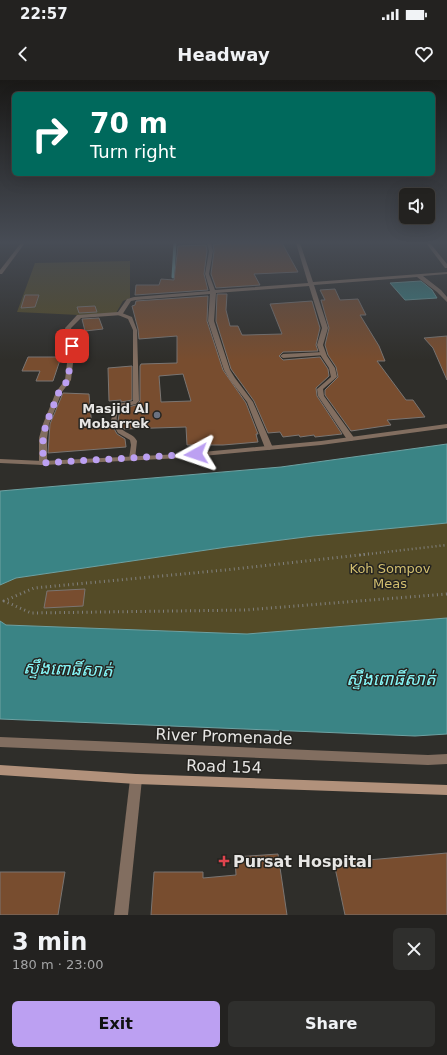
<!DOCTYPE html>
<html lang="en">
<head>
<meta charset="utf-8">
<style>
	:root { --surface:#232220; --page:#2f2f2d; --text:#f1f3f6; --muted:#a3a4a5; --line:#403f3e; --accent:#bca0f2 }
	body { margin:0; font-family:"DejaVu Sans","Noto Sans Khmer",sans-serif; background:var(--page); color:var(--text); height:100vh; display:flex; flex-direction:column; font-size:15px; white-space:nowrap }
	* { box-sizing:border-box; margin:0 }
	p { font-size:13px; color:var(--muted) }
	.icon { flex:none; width:22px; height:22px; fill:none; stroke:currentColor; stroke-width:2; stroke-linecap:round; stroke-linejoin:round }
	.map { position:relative; height:835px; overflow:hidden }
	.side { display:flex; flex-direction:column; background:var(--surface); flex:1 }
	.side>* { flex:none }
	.top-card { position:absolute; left:12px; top:12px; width:423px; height:84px; border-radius:6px; box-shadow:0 4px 16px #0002,0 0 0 1px var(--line); background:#00695c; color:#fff; overflow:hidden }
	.tools { position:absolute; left:399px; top:108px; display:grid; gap:8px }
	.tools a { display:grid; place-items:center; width:36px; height:36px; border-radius:6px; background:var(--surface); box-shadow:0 4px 16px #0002,0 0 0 1px var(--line); font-size:20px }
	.pin { position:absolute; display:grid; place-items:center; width:34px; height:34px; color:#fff; margin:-17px; border-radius:8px; box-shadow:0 2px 6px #0006 }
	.me { position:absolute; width:44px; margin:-22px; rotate:265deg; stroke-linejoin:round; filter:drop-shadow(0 0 3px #0008) }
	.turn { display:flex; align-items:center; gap:14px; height:84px; padding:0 12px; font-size:18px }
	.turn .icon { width:52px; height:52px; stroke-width:2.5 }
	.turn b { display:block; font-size:28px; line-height:34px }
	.round { display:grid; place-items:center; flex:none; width:42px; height:42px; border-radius:6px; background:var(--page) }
	.overview { display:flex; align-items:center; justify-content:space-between; height:68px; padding:0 12px }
	h1 { font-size:24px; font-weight:800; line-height:30px }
	.cta { display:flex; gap:8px; margin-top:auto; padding:8px 12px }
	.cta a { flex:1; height:46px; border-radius:6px; background:var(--accent); color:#111; font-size:16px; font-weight:800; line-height:46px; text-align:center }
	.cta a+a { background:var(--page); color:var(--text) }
	.status { display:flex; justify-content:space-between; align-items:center; height:28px; padding:0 20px; background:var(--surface); direction:ltr }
	.status svg { height:11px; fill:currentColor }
	header { display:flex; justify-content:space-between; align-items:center; height:52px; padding:0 12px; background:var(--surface); font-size:18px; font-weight:800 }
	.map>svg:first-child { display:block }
</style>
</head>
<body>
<div class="status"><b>22:57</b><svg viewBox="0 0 49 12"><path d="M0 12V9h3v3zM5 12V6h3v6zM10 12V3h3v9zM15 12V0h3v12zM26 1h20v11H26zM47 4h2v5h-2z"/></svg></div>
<header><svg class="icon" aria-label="back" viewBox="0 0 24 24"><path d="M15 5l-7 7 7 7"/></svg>Headway<svg class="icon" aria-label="heart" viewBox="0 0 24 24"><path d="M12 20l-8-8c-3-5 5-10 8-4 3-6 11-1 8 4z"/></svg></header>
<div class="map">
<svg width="447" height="835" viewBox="0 0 447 835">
	<rect width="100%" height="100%" fill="#2f2e2a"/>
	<g fill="#544b27">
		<polygon points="130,181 130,218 123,221 116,233 79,235 17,232 35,183"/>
		<polygon points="447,443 447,538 247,554 6,545 0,541 0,505 16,498 227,467 313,456"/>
	</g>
	<g fill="#3a8485" stroke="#6ea1a2">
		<polygon points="421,201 432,210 437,218 405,220 390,203"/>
		<polygon points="447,364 447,443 313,456 227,467 16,498 0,505 0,411 281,387"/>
		<polygon points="447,538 447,654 415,656 0,639 0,541 6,545 247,554"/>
	</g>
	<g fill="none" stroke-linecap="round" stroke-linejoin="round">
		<polyline stroke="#6ea1a2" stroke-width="3" points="173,197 175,163"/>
	</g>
	<g fill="#784d2f" stroke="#7a7572" fill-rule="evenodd">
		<polygon points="223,163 282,163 298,192 254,194 260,205 216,208 211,194 214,171 213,165"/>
		<polygon points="206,165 207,171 204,194 208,210 135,215 136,205 159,205 161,199 174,200 178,166"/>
		<polygon points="335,209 340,220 358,219 366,235 360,235 379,266 385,281 377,281 406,320 413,320 425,337 387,340 391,345 351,351 325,315 325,310 338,297 336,287 328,275 325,265 329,248 321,220 325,220 320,210"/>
		<polygon points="217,214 227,214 226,230 230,246 238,246 242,255 246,255 282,254 270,224 312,221 320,248 316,265 318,271 283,272 279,276 283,280 320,277 328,289 329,296 316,308 317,316 342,354 315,357 314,355 300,357 299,355 283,357 280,352 268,353 254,321 231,289 216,241"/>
		<polygon points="25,215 39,215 35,227 21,228"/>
		<path d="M 208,216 L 207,241 L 223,290 L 246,323 L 258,354 L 256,354 L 258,362 L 223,365 L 187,365 L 186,347 L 124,349 L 118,341 L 120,329 L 136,325 L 140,321 L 140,286 L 141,284 L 177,283 L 177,256 L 139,259 L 138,249 L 132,226 L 135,225 L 136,221 ZM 183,294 L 191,321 L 161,322 L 159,296 Z"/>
		<polygon points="95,226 97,232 79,233 77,227"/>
		<polygon points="99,238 103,249 85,251 82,239"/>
		<polygon points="447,256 447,300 433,268 424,258"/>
		<polygon points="28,277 61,277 53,301 36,301 40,291 22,291"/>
		<polygon points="132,286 132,320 121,322 121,320 109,321 108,288"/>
		<polygon points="63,313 89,314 92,348 112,345 117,354 125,359 126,367 48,373 50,344"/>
		<polygon points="85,509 83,526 44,528 47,511"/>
		<polygon points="447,773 447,835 345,835 334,783"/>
		<polygon points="278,774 287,835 151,835 154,792 203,792 203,798 236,795 235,777"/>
		<polygon points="0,792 65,792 58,835 0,835"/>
	</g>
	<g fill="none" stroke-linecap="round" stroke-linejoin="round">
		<polyline stroke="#81807d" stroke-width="2.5" stroke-dasharray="1 3" stroke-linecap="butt" points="360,475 447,465"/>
		<polyline stroke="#81807d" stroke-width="3" stroke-dasharray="1 3.5" stroke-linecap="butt" points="369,474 225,490 34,508 4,521 31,533 245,530 447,514"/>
		<g fill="#826e60" fill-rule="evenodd">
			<path d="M 118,233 L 122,233 L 132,237 L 137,250 L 139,321 L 136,324 L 119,328 C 118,331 116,337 117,341 C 119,353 133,352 137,361 L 135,379 L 132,381 L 129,379 L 131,365 L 130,360 L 118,353 L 111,341 L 114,326 L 117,324 L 133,321 L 133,250 L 128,239 L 118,235 Z"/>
			<polygon points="323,272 325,273 325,275 283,278 280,276 283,274"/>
		</g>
		<polygon fill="#826e60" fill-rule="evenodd" points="0,657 428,675 447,674 447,684 428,685 0,667"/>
		<g fill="#826e60" fill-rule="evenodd">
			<polygon points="21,163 25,163 2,194 0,194 0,190"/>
			<polygon points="207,163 211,163 213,171 209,194 215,210 308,203 296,163 300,163 313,202 447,192 447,194 423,196 441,210 447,217 447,222 437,212 417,197 314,205 328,248 323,265 327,276 335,288 337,297 323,309 324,316 355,359 351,361 348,361 318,316 317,309 331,297 329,288 321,276 317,265 322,248 309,206 216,213 214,241 230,290 235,298 253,322 273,368 269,370 265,368 247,322 230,300 224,290 208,241 210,214 136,220 131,221 122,235 81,238 71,248 75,266 71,300 62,312 49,344 47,358 47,383 43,385 40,385 39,383 39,358 43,344 56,312 65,300 69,266 65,248 66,247 77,235 118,232 127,219 134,217 210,211 205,194 209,171"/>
			<polygon points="426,163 430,163 447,184 447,188 445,188"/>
			<polygon points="136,694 140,695 142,699 128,835 114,835 130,699 132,695"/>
		</g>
		<polygon fill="#826e60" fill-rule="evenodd" points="447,344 447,348 321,365 181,378 43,385 0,383 0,379 43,381 181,374 321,361"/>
		<polygon fill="#b1917b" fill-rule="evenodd" points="0,685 136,694 447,705 447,715 136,704 0,695"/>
	</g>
	<linearGradient id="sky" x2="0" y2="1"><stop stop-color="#1a1917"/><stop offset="0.58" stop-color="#474c55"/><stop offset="1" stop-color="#474c55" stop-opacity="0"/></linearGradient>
	<rect width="447" height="280" fill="url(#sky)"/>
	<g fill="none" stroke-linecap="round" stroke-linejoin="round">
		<polyline stroke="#bca0f2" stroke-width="7" stroke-dasharray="0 12.6" points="72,266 68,300 59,312 46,344 43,358 43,383 196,374"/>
	</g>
	<circle fill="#6b7280" stroke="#252420" stroke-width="1.5" cx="157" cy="335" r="4"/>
	<path fill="#e0444e" stroke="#252420" stroke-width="1.5" d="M222 775h4v4h4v4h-4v4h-4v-4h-4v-4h4z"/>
	<g text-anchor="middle" stroke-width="3" stroke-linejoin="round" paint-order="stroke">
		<g font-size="13" font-weight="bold" fill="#e7e6e4" stroke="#252420" text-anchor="end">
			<text x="149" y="333">Masjid Al<tspan x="149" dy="15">Mobarrek</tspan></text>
		</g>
		<g font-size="13" fill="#d3bf6f" stroke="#252420">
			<text x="390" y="493">Koh Sompov<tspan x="390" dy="15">Meas</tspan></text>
		</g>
		<g font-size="16" fill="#e7e6e4" stroke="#252420">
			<text transform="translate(224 656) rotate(2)" y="6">River Promenade</text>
			<text transform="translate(224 686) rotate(2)" y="6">Road 154</text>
		</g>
		<g font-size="16" font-weight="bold" fill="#e7e6e4" stroke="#252420" text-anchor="start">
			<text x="233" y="787">Pursat Hospital</text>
		</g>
		<g font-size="17" font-style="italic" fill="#86f6f7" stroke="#252420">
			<text transform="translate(68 589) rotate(2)" y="6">ស្ទឹងពោធិ៍សាត់</text>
			<text x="391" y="605">ស្ទឹងពោធិ៍សាត់</text>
		</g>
	</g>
</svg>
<div class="tools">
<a><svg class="icon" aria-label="sound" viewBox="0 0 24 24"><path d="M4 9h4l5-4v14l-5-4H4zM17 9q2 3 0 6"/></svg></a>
</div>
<div class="pin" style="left:72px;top:266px;background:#d93025"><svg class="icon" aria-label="arrive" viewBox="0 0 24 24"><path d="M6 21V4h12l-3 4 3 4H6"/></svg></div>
<svg class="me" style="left:196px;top:374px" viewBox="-20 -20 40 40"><path d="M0-17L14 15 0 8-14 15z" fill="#bca0f2" stroke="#fff" stroke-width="4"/></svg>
<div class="top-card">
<div class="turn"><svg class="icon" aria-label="right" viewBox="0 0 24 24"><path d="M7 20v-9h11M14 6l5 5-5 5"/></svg><div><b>70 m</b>Turn right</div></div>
</div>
</div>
<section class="side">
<div class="overview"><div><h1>3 min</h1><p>180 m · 23:00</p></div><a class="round"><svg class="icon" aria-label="close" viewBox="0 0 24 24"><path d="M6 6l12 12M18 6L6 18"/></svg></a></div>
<div class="cta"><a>Exit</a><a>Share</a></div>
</section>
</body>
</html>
